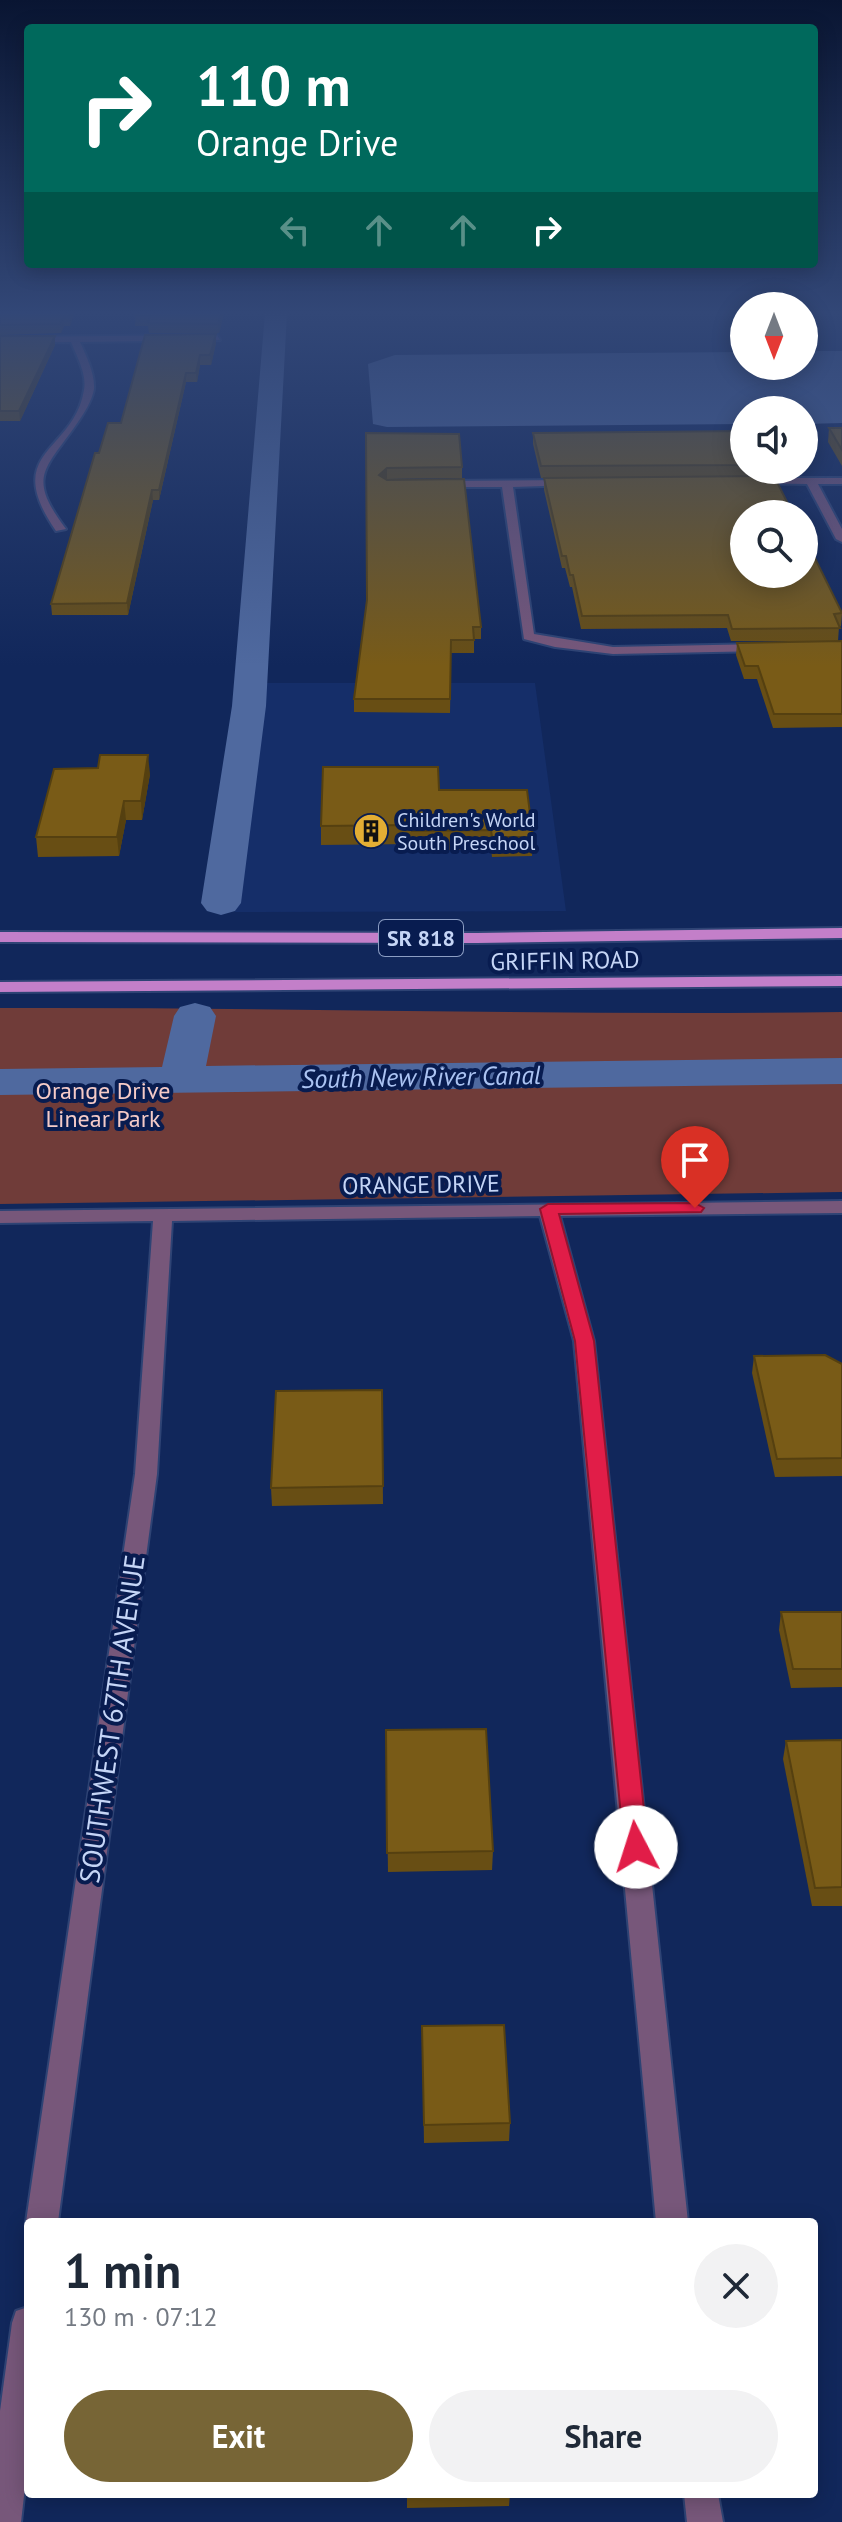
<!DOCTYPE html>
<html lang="en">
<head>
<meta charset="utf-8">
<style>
	:root { --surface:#fff; --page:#f2f2f3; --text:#1f2937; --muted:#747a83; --accent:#776536 }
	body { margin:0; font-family:"PT Sans",sans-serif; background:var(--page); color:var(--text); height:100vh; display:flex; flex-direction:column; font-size:30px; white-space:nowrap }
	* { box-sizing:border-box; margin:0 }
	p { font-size:26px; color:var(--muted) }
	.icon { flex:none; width:44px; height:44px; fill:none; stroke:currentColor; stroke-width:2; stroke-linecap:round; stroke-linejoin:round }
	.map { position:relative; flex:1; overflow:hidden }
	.drawer { position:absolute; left:24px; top:2218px; width:794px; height:280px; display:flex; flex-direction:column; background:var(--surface); border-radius:8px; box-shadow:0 4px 20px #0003 }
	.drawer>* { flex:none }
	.banner { position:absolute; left:24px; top:24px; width:794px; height:244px; border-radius:8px; box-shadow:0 4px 20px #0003; background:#00695c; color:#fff; overflow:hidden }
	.needle { width:52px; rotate:180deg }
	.fabs { position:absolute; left:730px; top:292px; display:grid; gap:16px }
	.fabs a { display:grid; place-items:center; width:88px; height:88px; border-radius:50%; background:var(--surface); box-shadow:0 4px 20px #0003; font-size:40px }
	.pin { position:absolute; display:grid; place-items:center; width:68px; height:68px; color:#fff; margin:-82px -34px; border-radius:50% 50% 50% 0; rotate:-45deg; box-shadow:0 0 8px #0007 }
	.pin .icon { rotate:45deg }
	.me { position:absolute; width:88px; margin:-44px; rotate:355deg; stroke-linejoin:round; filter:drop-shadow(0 0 6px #0008) }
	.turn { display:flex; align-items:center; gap:28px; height:168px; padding:0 40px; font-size:36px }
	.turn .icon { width:104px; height:104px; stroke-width:2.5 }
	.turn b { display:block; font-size:56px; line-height:68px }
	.lanes { display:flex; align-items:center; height:76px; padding:0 40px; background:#0003; justify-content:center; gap:40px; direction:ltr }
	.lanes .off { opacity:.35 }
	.round { display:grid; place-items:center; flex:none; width:84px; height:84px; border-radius:42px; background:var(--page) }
	.head { display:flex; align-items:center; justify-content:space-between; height:136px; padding:0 40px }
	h1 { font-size:48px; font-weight:700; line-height:60px }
	.primary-button { display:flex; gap:16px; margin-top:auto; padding:16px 40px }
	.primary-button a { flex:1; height:92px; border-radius:48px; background:var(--accent); color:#fff; font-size:32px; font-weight:700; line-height:92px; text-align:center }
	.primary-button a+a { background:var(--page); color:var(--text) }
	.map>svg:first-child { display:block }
</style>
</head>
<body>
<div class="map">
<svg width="842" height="2522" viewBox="0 0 842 2522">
	<rect width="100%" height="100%" fill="#11275b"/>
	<polygon fill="#152e69" points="257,683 535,683 566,911 235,912 255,745"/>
	<path fill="#703c39" d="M 0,1008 C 281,1007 561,1016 842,1012 L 842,1192 L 0,1204 Z"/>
	<polygon fill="#4f699f" points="804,351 842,351 842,423 804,424 804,410 744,410 744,424 387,427 373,424 368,364 395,355 744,352 744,366 804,366"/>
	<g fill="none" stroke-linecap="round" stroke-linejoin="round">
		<g fill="#4f699f" fill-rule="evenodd">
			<polygon points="265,313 287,313 266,706 241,903 235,911 221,915 207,911 201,903 232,706"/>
			<polygon points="195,1003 210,1007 216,1016 206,1066 842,1058 842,1084 0,1095 0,1069 162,1067 174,1016 180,1007"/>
		</g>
		<g stroke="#2e4374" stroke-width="4">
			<g id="minor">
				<path d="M 217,335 L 220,340 L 80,342 C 86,356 95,373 94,389 C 92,401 84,413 78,422 C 45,470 26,476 66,529 L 56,531 C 0,450 74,453 84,390 C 87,374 77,357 71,342 L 0,343 L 0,337 Z"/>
				<polygon points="751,478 842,478 842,484 818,484 842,529 842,542 836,539 807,484 747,483 746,481"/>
				<polygon points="571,480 575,481 575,485 513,487 534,634 613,647 762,644 766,645 766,651 613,654 555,647 524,639 502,487 439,487 434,484 439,481"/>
				<polygon points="842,1201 842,1213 560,1216 594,1341 688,2222 656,2222 574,1341 540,1216 172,1221 157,1474 58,2222 28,2222 28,2226 26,2222 135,1474 153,1221 0,1223 0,1211"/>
				<polygon points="28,2307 28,2461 21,2522 0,2522 0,2411 12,2323 16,2311"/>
				<polygon points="684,2494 718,2494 723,2522 687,2522"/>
			</g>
		</g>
		<g stroke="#2e4374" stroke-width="4">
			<g id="major">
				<polygon points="842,928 842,938 477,943 0,942 0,932 477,933"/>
				<polygon points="842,976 842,986 0,992 0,982"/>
			</g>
		</g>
		<use href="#minor" fill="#77577a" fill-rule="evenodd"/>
		<use href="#major" fill="#c37fc9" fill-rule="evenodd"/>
	</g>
	<g fill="#684e14">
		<polygon points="0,313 74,313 70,326 64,326 61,333 0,335"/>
		<polygon points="136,313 224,313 219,333 149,333 148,326 135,326"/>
		<polygon points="145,335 216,343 211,365 200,365 197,382 186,382 159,500 153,500 128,615 52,615 51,604 99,453 121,423"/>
		<polygon points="0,336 55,345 20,421 0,421"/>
		<polygon points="829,428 842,428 842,466 828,442"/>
		<polygon points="744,431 744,470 769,470 768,476 541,478 533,444 533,433"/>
		<polygon points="366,433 462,467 462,478 387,479 481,627 481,639 474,639 474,653 451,653 450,713 354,712 354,699 367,600"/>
		<polygon points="544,478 842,613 841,626 839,627 838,641 731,641 727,628 581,629 572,587 570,587 565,568 562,568 544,490"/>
		<polygon points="842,641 842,727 773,728 757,679 744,679 736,655 737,643"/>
		<polygon points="150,774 142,820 126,820 119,856 38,857 36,837"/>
		<polygon points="439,790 533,837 532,856 492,857 491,849 412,851 412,844 321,845 321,826"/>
		<polygon points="754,1356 842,1364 842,1476 775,1477 752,1373"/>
		<polygon points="382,1390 383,1504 272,1506 271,1488"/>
		<polygon points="781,1612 842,1612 842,1687 791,1688 779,1630"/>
		<polygon points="386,1730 493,1851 492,1870 388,1872"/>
		<polygon points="842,1740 842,1906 812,1906 783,1759 786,1741"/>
		<polygon points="422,2026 510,2123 509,2141 424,2143"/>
		<polygon points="407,2494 510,2494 509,2506 407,2508"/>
	</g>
	<g fill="#554010">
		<polygon points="70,313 74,313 70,326 69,317"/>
		<polygon points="221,313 224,313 219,333 218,324"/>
		<polygon points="63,317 64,326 61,333 60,324"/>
		<polygon points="216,334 216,343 211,365 210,355"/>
		<polygon points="55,336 55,345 20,421 19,411"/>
		<polygon points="200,355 200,365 197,382 196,373"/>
		<polygon points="186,373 186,382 159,500 159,490"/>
		<polygon points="387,468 387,479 379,475"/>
		<polygon points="152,490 153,500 128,615 127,603"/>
		<polygon points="148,755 150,774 142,820 141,801"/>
		<polygon points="124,801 126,820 119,856 117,837"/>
	</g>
	<g fill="#795b17" stroke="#554010" stroke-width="2">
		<polygon points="0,313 70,313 69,317 63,317 60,324 0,325"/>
		<polygon points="136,313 221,313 218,324 148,323 150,316 135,316"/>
		<polygon points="216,334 210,355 200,355 196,373 186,373 159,490 152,490 127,603 51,604 95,453 99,453 108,423 121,423 145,335"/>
		<polygon points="0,336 55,336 19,411 0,411"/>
		<polygon points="829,428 842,428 842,450"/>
		<polygon points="744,431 744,465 541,466 533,433"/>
		<polygon points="366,433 459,434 462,467 387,468 379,475 387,480 464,479 481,627 473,627 474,640 451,640 450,699 354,699 367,600"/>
		<polygon points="774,476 793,514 744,514 744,574 804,574 804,536 842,613 834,614 840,628 732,629 728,615 582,616 573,575 570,575 566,556 562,556 544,478"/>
		<polygon points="842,641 842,714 774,714 758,666 745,666 737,643"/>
		<polygon points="100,755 148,755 141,801 124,801 117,837 36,837 54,769 98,768"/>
		<polygon points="323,767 438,767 439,790 527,790 533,837 492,837 491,830 412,831 412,825 321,826"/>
		<polygon points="825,1355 842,1364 842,1458 777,1459 754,1356"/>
		<polygon points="382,1390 383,1486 271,1488 276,1391"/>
		<polygon points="781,1612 842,1612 842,1669 793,1669"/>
		<polygon points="486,1729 493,1851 387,1853 386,1730"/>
		<polygon points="842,1740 842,1887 815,1888 786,1741"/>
		<polygon points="504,2025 510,2123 424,2125 422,2026"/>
	</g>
	<linearGradient id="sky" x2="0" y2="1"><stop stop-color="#091532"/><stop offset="0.47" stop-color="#324777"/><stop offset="1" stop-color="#324777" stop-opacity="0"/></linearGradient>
	<rect width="842" height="666" fill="url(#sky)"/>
	<polygon fill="#e11d48" stroke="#92132f" stroke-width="2" points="695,1203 704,1208 701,1212 559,1214 594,1341 648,1847 645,1854 636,1857 627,1854 624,1847 575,1341 540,1209 548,1204"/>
	<defs>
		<g id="building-disc" transform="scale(1.8)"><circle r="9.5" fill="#e3ae34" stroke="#081c50"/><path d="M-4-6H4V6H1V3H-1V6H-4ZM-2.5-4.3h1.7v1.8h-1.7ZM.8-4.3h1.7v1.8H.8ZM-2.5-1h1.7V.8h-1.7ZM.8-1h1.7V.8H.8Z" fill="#111"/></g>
	</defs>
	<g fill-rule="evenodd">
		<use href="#building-disc" x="371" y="831"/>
	</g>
	<g text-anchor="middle" stroke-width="8" stroke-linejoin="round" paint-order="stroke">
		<g font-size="20" fill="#c5d5f6" stroke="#081c50" text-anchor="start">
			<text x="397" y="827">Children's World<tspan x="397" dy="23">South Preschool</tspan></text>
		</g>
		<rect fill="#081c50" stroke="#8c9ec4" stroke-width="2" x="379" y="920" width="84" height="36" rx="6"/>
		<g font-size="22" font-weight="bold" fill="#c5d5f6">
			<text x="421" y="946">SR 818</text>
		</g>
		<g font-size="24" fill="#c5d5f6" stroke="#081c50">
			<text transform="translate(565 961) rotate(-1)" y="8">GRIFFIN ROAD</text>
			<text transform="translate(421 1185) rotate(-1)" y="8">ORANGE DRIVE</text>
		</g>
		<g font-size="24" fill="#f5cbc7" stroke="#081c50">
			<text x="103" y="1099">Orange Drive<tspan x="103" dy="28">Linear Park</tspan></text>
		</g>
		<g font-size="26" font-style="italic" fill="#abc3f2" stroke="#081c50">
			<text transform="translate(421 1077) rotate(-1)" y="9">South New River Canal</text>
		</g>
		<g font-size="28" fill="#c5d5f6" stroke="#081c50">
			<text transform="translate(112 1719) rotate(-82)" y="10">SOUTHWEST 67TH AVENUE</text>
		</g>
	</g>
</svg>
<div class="fabs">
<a><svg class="needle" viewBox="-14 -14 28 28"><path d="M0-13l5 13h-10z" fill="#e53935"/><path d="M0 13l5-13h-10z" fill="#747a83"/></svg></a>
<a><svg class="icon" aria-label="sound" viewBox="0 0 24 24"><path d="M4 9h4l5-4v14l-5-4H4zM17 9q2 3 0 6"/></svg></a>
<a><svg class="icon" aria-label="search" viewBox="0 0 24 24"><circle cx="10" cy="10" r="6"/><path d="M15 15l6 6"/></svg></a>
</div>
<div class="pin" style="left:695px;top:1208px;background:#d93025"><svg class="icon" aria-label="arrive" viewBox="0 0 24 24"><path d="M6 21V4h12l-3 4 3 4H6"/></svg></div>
<svg class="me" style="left:636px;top:1847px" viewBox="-20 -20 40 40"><circle r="19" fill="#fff"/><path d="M0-13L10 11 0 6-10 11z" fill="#e11d48"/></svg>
<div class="banner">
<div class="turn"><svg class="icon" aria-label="right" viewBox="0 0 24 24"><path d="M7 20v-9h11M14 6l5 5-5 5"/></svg><div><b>110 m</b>Orange Drive</div></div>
<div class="lanes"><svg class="icon off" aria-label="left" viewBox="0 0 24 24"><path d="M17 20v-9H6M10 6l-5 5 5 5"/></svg><svg class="icon off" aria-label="ahead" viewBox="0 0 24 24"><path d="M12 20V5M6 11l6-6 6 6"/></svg><svg class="icon off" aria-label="ahead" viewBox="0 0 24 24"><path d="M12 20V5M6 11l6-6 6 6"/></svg><svg class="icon" aria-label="right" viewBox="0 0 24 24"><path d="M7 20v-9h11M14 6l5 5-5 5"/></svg></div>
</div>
<section class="drawer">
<div class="head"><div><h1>1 min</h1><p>130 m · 07:12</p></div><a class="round"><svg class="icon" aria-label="close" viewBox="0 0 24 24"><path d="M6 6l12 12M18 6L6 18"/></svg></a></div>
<div class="primary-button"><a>Exit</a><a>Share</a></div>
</section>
</div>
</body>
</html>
